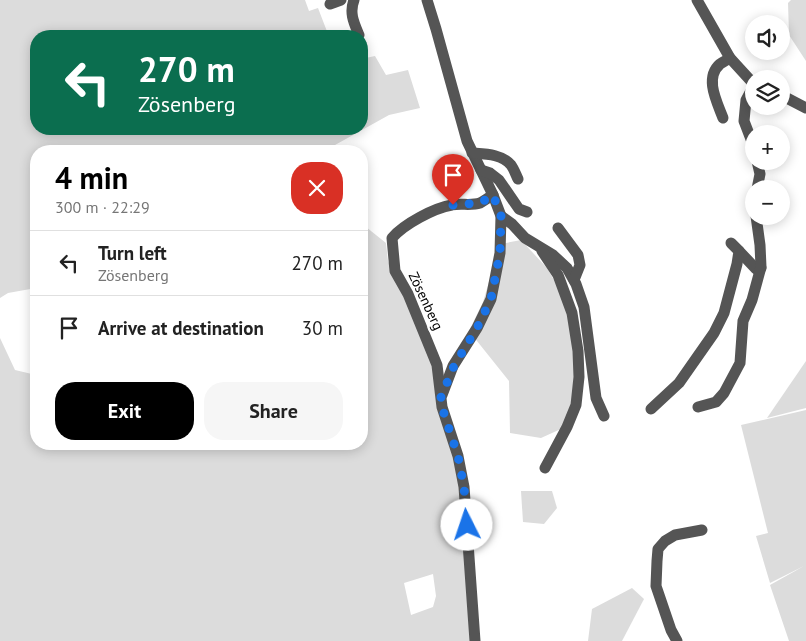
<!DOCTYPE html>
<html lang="en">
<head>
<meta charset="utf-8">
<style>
	:root { --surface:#fff; --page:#f6f6f6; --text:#222; --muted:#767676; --line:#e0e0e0; --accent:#000 }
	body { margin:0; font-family:"PT Sans",sans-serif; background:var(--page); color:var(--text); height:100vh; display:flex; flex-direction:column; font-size:19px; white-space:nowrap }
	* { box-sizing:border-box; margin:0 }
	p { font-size:16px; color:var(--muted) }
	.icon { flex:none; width:28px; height:28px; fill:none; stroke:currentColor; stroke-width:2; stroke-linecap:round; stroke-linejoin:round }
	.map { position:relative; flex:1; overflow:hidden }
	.sheet { position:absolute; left:30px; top:145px; width:338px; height:305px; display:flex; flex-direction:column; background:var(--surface); border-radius:20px; box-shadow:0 2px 12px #0003 }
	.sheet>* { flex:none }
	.top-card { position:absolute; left:30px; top:30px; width:338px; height:105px; border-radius:20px; box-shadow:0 2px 12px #0003; background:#0b6e4f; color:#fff; overflow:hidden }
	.buttons { position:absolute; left:745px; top:15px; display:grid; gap:10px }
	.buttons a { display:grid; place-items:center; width:45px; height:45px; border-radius:50%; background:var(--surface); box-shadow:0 2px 12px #0003; font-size:25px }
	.pin { position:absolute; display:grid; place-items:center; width:42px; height:42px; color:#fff; margin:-51px -21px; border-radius:50% 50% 50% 0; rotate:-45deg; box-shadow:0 0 5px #0007 }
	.pin .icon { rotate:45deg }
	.me { position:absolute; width:55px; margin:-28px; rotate:356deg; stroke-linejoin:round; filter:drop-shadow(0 0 4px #0008) }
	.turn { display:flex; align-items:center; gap:18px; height:105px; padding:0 25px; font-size:22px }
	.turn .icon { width:65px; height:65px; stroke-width:2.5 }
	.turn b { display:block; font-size:35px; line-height:42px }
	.round { display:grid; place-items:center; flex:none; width:52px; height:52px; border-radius:20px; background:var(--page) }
	.head { display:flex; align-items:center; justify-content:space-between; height:85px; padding:0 25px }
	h1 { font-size:30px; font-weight:800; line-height:38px; color:var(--accent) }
	.button { display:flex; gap:10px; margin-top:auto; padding:10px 25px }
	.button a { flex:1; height:58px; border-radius:20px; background:var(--accent); color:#fff; font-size:20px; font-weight:800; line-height:58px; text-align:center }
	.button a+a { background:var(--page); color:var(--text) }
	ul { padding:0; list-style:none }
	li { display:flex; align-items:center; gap:15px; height:65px; padding:0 25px; border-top:1px solid var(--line) }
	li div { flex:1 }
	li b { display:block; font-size:19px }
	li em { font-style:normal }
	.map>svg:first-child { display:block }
</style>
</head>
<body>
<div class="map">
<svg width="806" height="641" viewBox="0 0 806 641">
	<rect width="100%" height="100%" fill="#fff"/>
	<g fill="#dcdcdc" fill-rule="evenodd">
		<polygon points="0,0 305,0 309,11 318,8 328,34 322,36 36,36 36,129 361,129 361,59 375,56 386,75 408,70 420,108 389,115 326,150 326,151 36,151 36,288 8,293 0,298"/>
		<polygon points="791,0 806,0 806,61 789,35 788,3"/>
		<path d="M 361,223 L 386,243 L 388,261 L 434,364 L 460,479 L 471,641 L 0,641 L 0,338 L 15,370 L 36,375 L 36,444 L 361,444 L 361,237 L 365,235 L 361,236 ZM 433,574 L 436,596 L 433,607 L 411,615 L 404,583 Z"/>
		<polygon points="521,240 547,268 558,287 567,313 576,366 575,394 563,428 541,438 510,433 509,381 469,331 483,302 493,268 496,245"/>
		<polygon points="806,361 806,408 767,418"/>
		<polygon points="806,410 806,641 789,641 770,585 804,566 770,583 756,536 768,533 741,425"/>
		<polygon points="521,491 552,491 557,508 544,524 523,522"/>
		<polygon points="632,588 644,599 622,641 588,641 592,609"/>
	</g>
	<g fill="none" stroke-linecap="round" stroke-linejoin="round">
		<g stroke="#555" stroke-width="11">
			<path d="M 354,0 C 349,13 354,23 359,35"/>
			<polyline points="427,0 436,29 467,141 493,195 501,216 500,253 491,299 477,328 453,366 442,395"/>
			<polyline points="697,0 730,58 751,81 754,82"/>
			<polyline points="330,4 341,0"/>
			<polyline points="754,85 746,100 744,121 754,147"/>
			<polyline points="781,95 806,108"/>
			<path d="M 723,118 C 717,102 704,78 720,64 C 723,62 727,60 730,58"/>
			<path d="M 472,153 C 485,154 502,154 511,165 C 514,169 516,175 518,179"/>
			<polyline points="481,170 490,173 499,180 519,209 527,212"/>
			<polyline points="757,189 760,174 757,161"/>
			<polyline points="501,216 512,224 525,238 553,255 567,268 576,284 584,307 596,398 604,416"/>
			<polyline points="558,228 578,255 580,265 574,280"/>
			<polyline points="542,251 558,275 572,313 578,351 579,377 576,405 567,427 545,468"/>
			<polyline points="739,251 756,269 759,270 761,268"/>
			<polyline points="698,407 716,402 724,393 740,363 743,321 752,300 761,267 760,245 756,216"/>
			<polyline points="651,409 679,383 714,333 724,313 737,264 739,251 731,243"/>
			<path d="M 475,641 L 464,487 L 458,456 L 442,407 L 437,365 L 408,294 L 395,271 L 392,238 C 404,224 434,208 452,205 C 461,203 471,206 480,203 C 484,201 489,197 493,195"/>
			<polyline points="677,641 671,630 656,586 657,561 658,549 665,541 675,535 702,530"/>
		</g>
	</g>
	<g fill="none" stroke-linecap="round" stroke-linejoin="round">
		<polyline stroke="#1a73e8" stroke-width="9" stroke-dasharray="0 16.2" points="453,205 480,203 493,195 501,216 500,253 491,299 477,328 454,366 441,397 442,407 447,423 458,456 464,487 467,525"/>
	</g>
	<g text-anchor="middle" stroke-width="4.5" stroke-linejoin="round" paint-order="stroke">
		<g font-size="14" fill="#000" stroke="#fff">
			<text transform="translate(426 301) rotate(65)" y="5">Zösenberg</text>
		</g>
	</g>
</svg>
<div class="buttons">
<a><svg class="icon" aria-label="sound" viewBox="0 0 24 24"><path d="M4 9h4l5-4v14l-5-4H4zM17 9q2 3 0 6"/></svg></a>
<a><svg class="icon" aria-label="layers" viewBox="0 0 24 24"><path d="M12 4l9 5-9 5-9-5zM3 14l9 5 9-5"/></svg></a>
<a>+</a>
<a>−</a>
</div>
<div class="pin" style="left:453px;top:205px;background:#d93025"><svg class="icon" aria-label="arrive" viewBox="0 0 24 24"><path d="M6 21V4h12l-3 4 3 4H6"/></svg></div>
<svg class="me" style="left:467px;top:525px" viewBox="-20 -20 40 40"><circle r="19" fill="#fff"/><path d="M0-13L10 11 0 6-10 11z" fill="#1a73e8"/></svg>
<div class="top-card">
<div class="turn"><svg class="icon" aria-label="left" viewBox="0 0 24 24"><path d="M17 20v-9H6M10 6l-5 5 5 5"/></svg><div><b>270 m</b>Zösenberg</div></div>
</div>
<section class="sheet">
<div class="head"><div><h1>4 min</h1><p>300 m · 22:29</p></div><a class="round" style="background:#d93025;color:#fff"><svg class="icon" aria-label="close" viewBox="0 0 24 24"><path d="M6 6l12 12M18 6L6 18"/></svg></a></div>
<ul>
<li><svg class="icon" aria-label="left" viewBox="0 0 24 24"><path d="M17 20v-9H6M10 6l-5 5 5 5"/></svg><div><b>Turn left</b><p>Zösenberg</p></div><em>270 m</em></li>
<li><svg class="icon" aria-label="arrive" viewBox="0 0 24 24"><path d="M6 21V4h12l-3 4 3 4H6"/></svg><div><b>Arrive at destination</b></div><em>30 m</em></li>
</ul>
<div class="button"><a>Exit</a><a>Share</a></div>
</section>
</div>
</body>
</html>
